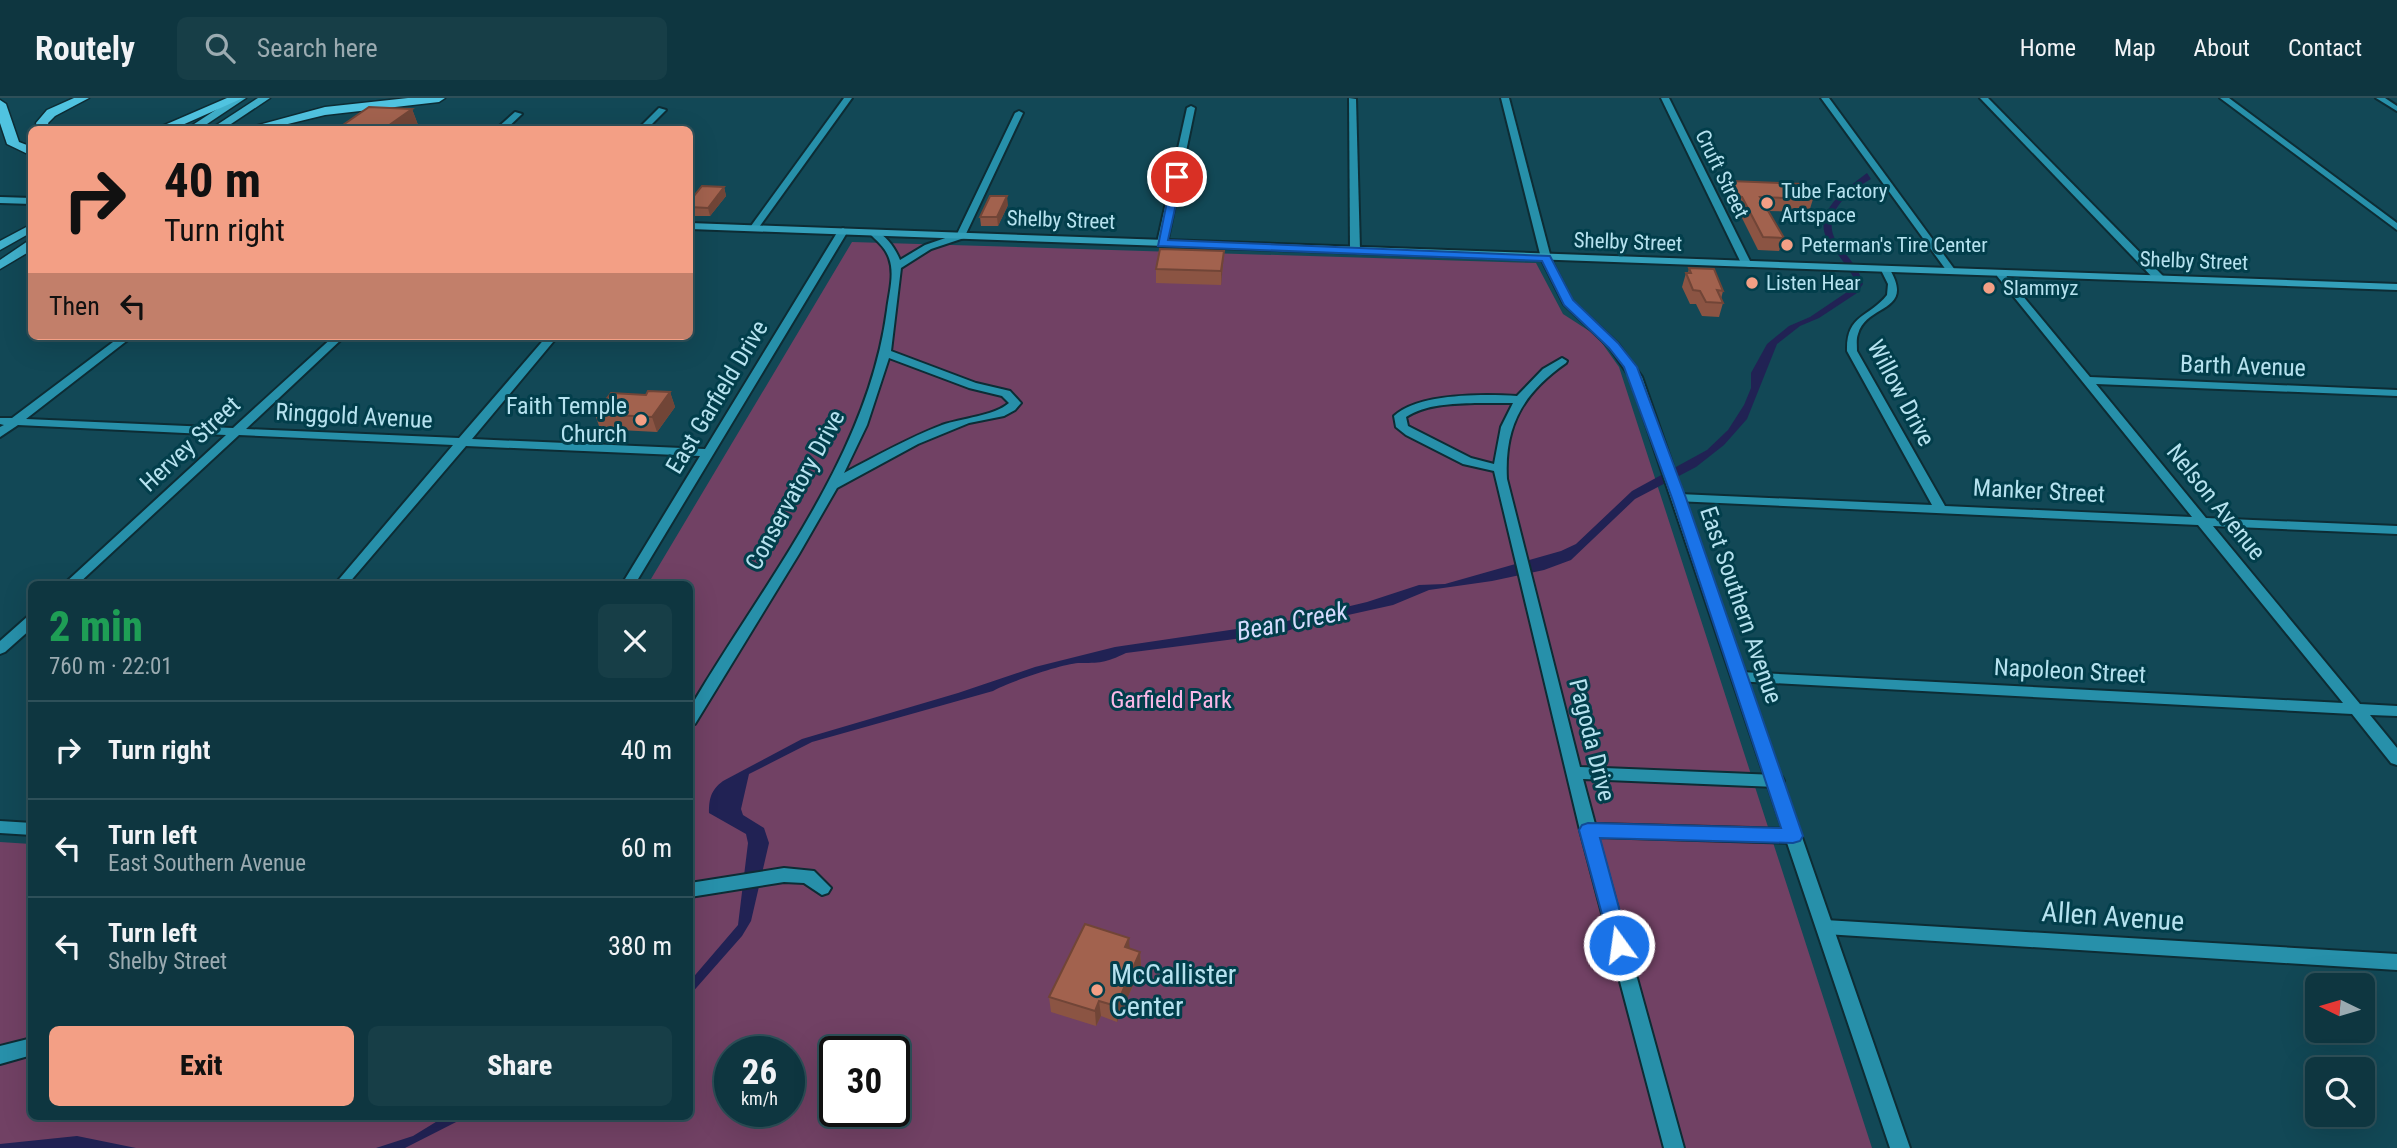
<!DOCTYPE html>
<html lang="en">
<head>
<meta charset="utf-8">
<style>
	:root { --surface:#0e3640; --page:#173e47; --text:#f1f3f6; --muted:#9babb1; --line:#2e5059; --accent:#f39f85 }
	body { margin:0; font-family:"Roboto Condensed",sans-serif; background:var(--page); color:var(--text); height:100vh; display:flex; flex-direction:column; font-size:26px; white-space:nowrap }
	* { box-sizing:border-box; margin:0 }
	p { font-size:23px; color:var(--muted) }
	.icon { flex:none; width:38px; height:38px; fill:none; stroke:currentColor; stroke-width:2; stroke-linecap:round; stroke-linejoin:round }
	.map { position:relative; flex:1; overflow:hidden }
	.details { position:absolute; left:28px; top:483px; width:665px; height:539px; display:flex; flex-direction:column; background:var(--surface); border-radius:10px; box-shadow:0 7px 28px #0002,0 0 0 2px var(--line) }
	.details>* { flex:none }
	.top-card { position:absolute; left:28px; top:28px; width:665px; height:214px; border-radius:10px; box-shadow:0 7px 28px #0002,0 0 0 2px var(--line); background:#f39f85; color:#111; overflow:hidden }
	.needle { width:46px; rotate:275deg }
	.controls { position:absolute; left:2305px; top:875px; display:grid; gap:14px }
	.controls a { display:grid; place-items:center; width:70px; height:70px; border-radius:10px; background:var(--surface); box-shadow:0 7px 28px #0002,0 0 0 2px var(--line); font-size:35px }
	.speed { position:absolute; left:714px; top:938px; display:flex; gap:14px; font-size:35px; font-weight:700; text-align:center }
	.speed>* { display:grid; place-content:center; width:91px; height:91px; border-radius:50%; background:var(--surface); box-shadow:0 7px 28px #0002,0 0 0 2px var(--line); line-height:1 }
	.speed small { font-size:18px; font-weight:400 }
	.speed .limit { border:4px solid #111; border-radius:10px; background:#fff; color:#111 }
	.pin { position:absolute; display:grid; place-items:center; width:60px; height:60px; color:#fff; margin:-30px; border:4px solid #fff; border-radius:50%; box-shadow:0 2px 7px #0007 }
	.me { position:absolute; width:77px; margin:-38px; rotate:346deg; stroke-linejoin:round; filter:drop-shadow(0 0 5px #0008) }
	.turn { display:flex; align-items:center; gap:24px; height:147px; padding:0 21px; font-size:32px }
	.turn .icon { width:91px; height:91px; stroke-width:2.5 }
	.turn b { display:block; font-size:49px; line-height:60px }
	.then { display:flex; align-items:center; height:66px; padding:0 21px; background:#0003; gap:14px; font-size:26px }
	.round { display:grid; place-items:center; flex:none; width:74px; height:74px; border-radius:10px; background:var(--page) }
	.summary { display:flex; align-items:center; justify-content:space-between; height:119px; padding:0 21px }
	h1 { font-size:42px; font-weight:800; line-height:52px; color:#1e9e55 }
	.action { display:flex; gap:14px; margin-top:auto; padding:14px 21px }
	.action a { flex:1; height:80px; border-radius:10px; background:var(--accent); color:#111; font-size:28px; font-weight:800; line-height:80px; text-align:center }
	.action a+a { background:var(--page); color:var(--text) }
	ul { padding:0; list-style:none }
	li { display:flex; align-items:center; gap:21px; height:98px; padding:0 21px; border-top:2px solid var(--line) }
	li div { flex:1 }
	li b { display:block; font-size:26px }
	li em { font-style:normal }
	header { display:flex; align-items:center; gap:42px; box-sizing:border-box; height:98px; padding:0 35px; background:var(--surface); border-bottom:2px solid var(--line) }
	header strong { font-size:33px }
	nav { display:flex; gap:38px; margin-inline-start:auto; font-size:24px }
	.search { width:490px; height:63px; background:var(--page); display:flex; align-items:center; gap:18px; box-sizing:border-box; padding:0 24px; border-radius:10px; color:var(--muted); font-size:26px }
	.map>svg:first-child { display:block }
</style>
</head>
<body>
<header>
<strong>Routely</strong>
<div class="search"><svg class="icon" aria-label="search" viewBox="0 0 24 24"><circle cx="10" cy="10" r="6"/><path d="M15 15l6 6"/></svg>Search here</div>
<nav><a>Home</a><a>Map</a><a>About</a><a>Contact</a></nav>
</header>
<div class="map">
<svg width="2397" height="1050" viewBox="0 0 2397 1050">
	<rect width="100%" height="100%" fill="#124856"/>
	<path fill="#714164" fill-rule="evenodd" d="M 852,144 L 1536,165 L 1563,216 L 1597,238 L 1619,269 L 1872,1050 L 0,1050 L 0,744 L 31,746 L 32,1018 L 690,1018 L 690,486 L 648,486 ZM 730,954 L 789,954 L 789,1013 L 730,1013 ZM 835,954 L 894,954 L 894,1013 L 835,1013 Z"/>
	<g fill="#212254">
		<path d="M 1867,75 L 1871,81 C 1846,95 1817,119 1840,149 C 1849,160 1860,172 1863,186 L 1857,195 L 1819,220 L 1800,228 L 1777,246 L 1747,321 L 1724,347 L 1696,369 L 1635,401 L 1571,462 L 1544,472 L 1492,483 L 1429,492 L 1393,507 L 1303,527 L 1282,535 L 1126,555 C 1105,565 1100,565 1078,565 C 1062,566 1006,585 993,593 L 812,644 L 749,676 L 741,711 L 743,717 L 764,730 L 769,745 L 751,823 L 742,838 L 690,897 L 690,883 L 738,827 L 748,745 L 746,736 L 709,715 C 709,700 711,692 723,683 L 802,641 L 958,595 L 1035,569 L 1115,549 L 1283,524 L 1367,504 L 1419,487 L 1445,486 L 1561,453 L 1576,446 L 1632,393 L 1707,352 L 1728,332 L 1744,307 L 1751,290 L 1751,275 L 1767,246 L 1789,228 L 1810,219 L 1853,190 L 1855,182 C 1847,167 1836,155 1827,141 C 1812,113 1849,89 1867,75 Z"/>
		<polygon points="444,1019 466,1019 405,1050 376,1050 413,1038"/>
		<polygon points="77,1038 136,1050 0,1050 0,1046"/>
	</g>
	<g fill="none" stroke-linecap="round" stroke-linejoin="round">
		<g stroke="#0d2c34" stroke-width="4">
			<g id="minor">
				<polygon points="844,0 852,0 757,132 751,132 751,128"/>
				<polygon points="1349,0 1356,1 1360,152 1355,155 1350,152"/>
				<polygon points="1501,0 1509,0 1551,160 1549,162 1541,160"/>
				<polygon points="1661,0 1669,0 1752,167 1750,169 1742,167"/>
				<polygon points="1821,0 1829,0 1955,172 1955,176 1949,176"/>
				<polygon points="1980,0 1988,0 2164,179 2164,183 2156,183"/>
				<polygon points="2220,0 2229,0 2397,125 2397,132"/>
				<polygon points="2376,0 2385,0 2397,8 2397,13"/>
				<polygon points="1191,8 1195,10 1167,145 1162,148 1157,145 1187,10"/>
				<polygon points="659,10 666,12 646,32 637,32"/>
				<path d="M 1019,13 L 1023,15 L 964,140 L 931,151 L 901,170 L 891,253 L 976,285 L 1010,293 L 1021,305 L 1015,312 L 1004,318 L 969,325 L 918,346 L 837,390 L 799,456 L 695,626 L 690,627 L 690,610 C 764,484 867,361 887,212 C 889,195 895,176 889,160 C 885,149 877,143 869,135 L 874,132 C 887,138 895,150 900,162 L 925,147 L 957,136 L 1015,15 ZM 889,260 L 969,290 L 1002,298 L 1009,305 C 994,318 962,320 942,327 C 908,340 876,358 844,375 L 867,327 Z"/>
				<polygon points="515,14 522,16 505,32 495,32"/>
				<polygon points="843,130 848,133 635,486 622,486 700,358 466,348 348,486 335,486 453,347 239,337 78,486 64,486 226,337 18,327 0,339 0,329 4,327 0,326 0,320 12,320 121,238 133,238 26,321 233,330 334,238 345,238 246,331 459,340 547,238 558,238 472,341 705,351 838,133"/>
				<path d="M 1886,169 L 1889,170 C 1916,215 1867,205 1858,236 C 1856,241 1857,248 1857,253 L 1945,408 L 2192,419 L 1997,178 L 1997,174 L 2003,174 L 2090,279 L 2397,292 L 2397,298 L 2096,286 L 2206,420 L 2397,428 L 2397,436 L 2213,428 L 2360,606 L 2397,608 L 2397,618 L 2370,617 L 2397,650 L 2397,667 L 2391,665 L 2352,616 L 1735,583 L 1733,579 L 1735,575 L 1740,574 L 2343,605 L 2198,427 L 1675,403 L 1673,400 L 1679,396 L 1932,407 L 1847,253 C 1846,216 1869,220 1887,197 L 1888,186 L 1881,172 Z"/>
				<path d="M 1562,260 L 1567,263 L 1566,265 C 1523,295 1504,328 1507,381 L 1580,669 L 1776,677 L 1782,679 L 1784,683 L 1782,687 L 1776,689 L 1583,681 L 1595,726 L 1793,731 L 1799,733 L 1801,738 L 1799,743 L 1793,745 L 1598,739 L 1684,1050 L 1664,1050 L 1580,732 L 1494,373 L 1463,366 L 1406,337 L 1396,329 L 1394,318 C 1418,295 1485,296 1517,298 L 1543,271 ZM 1475,305 L 1513,305 L 1501,329 L 1494,366 L 1471,360 L 1408,328 L 1406,319 C 1426,306 1452,306 1475,305 Z"/>
				<polygon points="32,517 32,530 5,554 0,556 0,543 27,519"/>
				<polygon points="0,723 32,725 32,737 0,735"/>
				<polygon points="784,770 814,773 831,790 828,795 822,797 804,785 784,784 690,799 690,785"/>
				<polygon points="1825,822 2397,856 2397,872 1825,836 1819,834 1816,829 1819,824"/>
				<polygon points="32,940 32,957 0,966 0,948"/>
			</g>
		</g>
		<g stroke="#0d2c34" stroke-width="4">
			<polygon id="tertiary" points="1543,158 1549,158 1572,203 1618,246 1642,279 1910,1050 1890,1050 1630,279 1610,250 1564,206 1541,160"/>
		</g>
		<g stroke="#0d2c34" stroke-width="4">
			<g id="secondary">
				<polygon points="0,99 32,100 32,106 0,105"/>
				<polygon points="690,125 2397,186 2397,192 690,131"/>
			</g>
		</g>
		<g stroke="#0d2c34" stroke-width="3">
			<g id="primary">
				<polygon points="234,0 246,0 198,32 185,32"/>
				<polygon points="258,0 270,0 222,32 209,32"/>
				<polygon points="32,126 32,134 0,152 0,143"/>
				<polygon points="28,143 32,143 32,152 0,171 0,162"/>
			</g>
		</g>
		<g stroke="#0d2c34" stroke-width="3">
			<g id="motorway">
				<polygon points="74,0 89,0 55,18 48,25 50,32 38,32 36,25 47,12"/>
				<polygon points="227,0 243,0 171,32 153,32"/>
				<polygon points="408,0 445,0 439,4 325,17 263,32 240,32 325,9"/>
				<polygon points="0,2 6,6 19,44 32,49 32,58 7,46 0,25"/>
			</g>
		</g>
		<use href="#minor" fill="#2790aa" fill-rule="evenodd"/>
		<use href="#tertiary" fill="#2790aa" fill-rule="evenodd"/>
		<use href="#secondary" fill="#339fba" fill-rule="evenodd"/>
		<use href="#primary" fill="#40afca" fill-rule="evenodd"/>
		<use href="#motorway" fill="#50c3e0" fill-rule="evenodd"/>
	</g>
	<g fill="#8b5443">
		<polygon points="412,11 418,27 412,32 342,32 340,29"/>
		<polygon points="1730,83 1813,101 1809,114 1768,113 1784,140 1779,153 1758,152 1738,112 1734,111 1726,96"/>
		<polygon points="724,89 726,98 710,118 690,118 690,103"/>
		<polygon points="1008,107 998,128 981,128 980,119"/>
		<polygon points="1223,166 1221,187 1156,185 1156,171"/>
		<polygon points="1689,170 1723,193 1721,201 1723,205 1719,219 1702,218 1696,206 1690,206 1682,189 1686,175 1688,175"/>
		<polygon points="670,294 675,309 657,334 600,331 595,316 646,297"/>
		<polygon points="1130,851 1140,854 1141,869 1117,924 1101,918 1096,928 1051,914 1049,899"/>
	</g>
	<g fill="#714537">
		<polygon points="412,11 418,27 412,32 386,32 385,30"/>
		<polygon points="724,89 726,98 710,118 708,110"/>
		<polygon points="1007,98 1008,107 998,128 997,119"/>
		<polygon points="1224,153 1223,166 1221,187 1221,173"/>
		<polygon points="670,294 675,309 657,334 652,319"/>
		<polygon points="1129,840 1130,855 1125,849"/>
		<polygon points="1140,854 1141,869 1117,924 1116,908"/>
		<polygon points="1099,903 1101,918 1096,928 1095,913"/>
	</g>
	<g fill="#a2624e" stroke="#714537" stroke-width="2">
		<polygon points="369,9 412,11 385,30 340,29"/>
		<polygon points="1730,83 1804,86 1813,101 1760,99 1784,140 1763,139 1742,99 1737,98"/>
		<polygon points="702,88 724,89 708,110 690,109 690,103"/>
		<polygon points="990,98 1007,98 997,119 980,119"/>
		<polygon points="1160,151 1224,153 1221,173 1156,171"/>
		<polygon points="1689,170 1714,171 1723,193 1717,192 1723,205 1706,204 1700,193 1693,192 1686,175 1691,175"/>
		<polygon points="648,293 670,294 652,319 595,316 611,295 646,297"/>
		<polygon points="1085,826 1129,840 1125,849 1140,854 1116,908 1099,903 1095,913 1049,899"/>
	</g>
	<polygon fill="#1a73e8" stroke="#114b97" stroke-width="2" points="1177,76 1182,79 1168,142 1550,158 1573,202 1618,245 1637,269 1686,400 1803,738 1800,743 1793,745 1600,740 1629,847 1626,853 1619,855 1612,853 1579,732 1582,727 1588,725 1781,730 1672,400 1624,269 1609,250 1564,207 1542,163 1158,148 1172,79"/>
	<g fill="#f39f85" stroke="#023e4b" stroke-width="2.5">
		<circle cx="1767" cy="105" r="7"/>
		<circle cx="1787" cy="147" r="7"/>
		<circle cx="1752" cy="185" r="7"/>
		<circle cx="1989" cy="190" r="7"/>
		<circle cx="641" cy="322" r="7"/>
		<circle cx="1097" cy="892" r="7"/>
	</g>
	<g text-anchor="middle" stroke-width="6" stroke-linejoin="round" paint-order="stroke">
		<g font-size="21" fill="#b6e2ef" stroke="#023e4b">
			<text transform="translate(1722 76) rotate(64)" y="7">Cruft Street</text>
			<text transform="translate(1061 122) rotate(2)" y="7">Shelby Street</text>
			<text transform="translate(1628 144) rotate(2)" y="7">Shelby Street</text>
			<text transform="translate(2194 163) rotate(2)" y="7">Shelby Street</text>
		</g>
		<g font-size="21" fill="#b6e2ef" stroke="#023e4b" text-anchor="start">
			<text x="1781" y="100">Tube Factory<tspan x="1781" dy="24">Artspace</tspan></text>
			<text x="1801" y="154">Peterman's Tire Center</text>
			<text x="1766" y="192">Listen Hear</text>
			<text x="2003" y="197">Slammyz</text>
		</g>
		<g font-size="24" fill="#b6e2ef" stroke="#023e4b">
			<text transform="translate(2243 268) rotate(2)" y="8">Barth Avenue</text>
			<text transform="translate(1901 295) rotate(62)" y="8">Willow Drive</text>
			<text transform="translate(717 299) rotate(-59)" y="8">East Garfield Drive</text>
			<text transform="translate(354 318) rotate(3)" y="8">Ringgold Avenue</text>
			<text transform="translate(190 346) rotate(-43)" y="8">Hervey Street</text>
			<text transform="translate(795 392) rotate(-61)" y="8">Conservatory Drive</text>
			<text transform="translate(2039 393) rotate(3)" y="8">Manker Street</text>
			<text transform="translate(2216 404) rotate(51)" y="8">Nelson Avenue</text>
			<text transform="translate(1741 507) rotate(71)" y="8">East Southern Avenue</text>
			<text transform="translate(2070 573) rotate(3)" y="8">Napoleon Street</text>
			<text transform="translate(1592 642) rotate(76)" y="8">Pagoda Drive</text>
		</g>
		<g font-size="24" fill="#b6e2ef" stroke="#023e4b" text-anchor="end">
			<text x="627" y="316">Faith Temple<tspan x="627" dy="28">Church</tspan></text>
		</g>
		<g font-size="24" fill="#fab8e6" stroke="#023e4b">
			<text x="1171" y="610">Garfield Park</text>
		</g>
		<g font-size="26" font-style="italic" fill="#d5dbfd" stroke="#023e4b">
			<text transform="translate(1292 523) rotate(-11)" y="9">Bean Creek</text>
		</g>
		<g font-size="28" fill="#b6e2ef" stroke="#023e4b">
			<text transform="translate(2113 818) rotate(4)" y="10">Allen Avenue</text>
		</g>
		<g font-size="28" fill="#b6e2ef" stroke="#023e4b" text-anchor="start">
			<text x="1111" y="886">McCallister<tspan x="1111" dy="32">Center</tspan></text>
		</g>
	</g>
</svg>
<div class="controls">
<a><svg class="needle" viewBox="-14 -14 28 28"><path d="M0-13l5 13h-10z" fill="#e53935"/><path d="M0 13l5-13h-10z" fill="#9babb1"/></svg></a>
<a><svg class="icon" aria-label="search" viewBox="0 0 24 24"><circle cx="10" cy="10" r="6"/><path d="M15 15l6 6"/></svg></a>
</div>
<div class="speed"><div>26<small>km/h</small></div><div class="limit">30</div></div>
<div class="pin" style="left:1177px;top:79px;background:#d93025"><svg class="icon" aria-label="arrive" viewBox="0 0 24 24"><path d="M6 21V4h12l-3 4 3 4H6"/></svg></div>
<svg class="me" style="left:1619px;top:847px" viewBox="-20 -20 40 40"><circle r="17" fill="#1a73e8" stroke="#fff" stroke-width="3"/><path d="M0-11L8 9 0 5-8 9z" fill="#fff"/></svg>
<div class="top-card">
<div class="turn"><svg class="icon" aria-label="right" viewBox="0 0 24 24"><path d="M7 20v-9h11M14 6l5 5-5 5"/></svg><div><b>40 m</b>Turn right</div></div>
<div class="then">Then<svg class="icon" aria-label="left" viewBox="0 0 24 24"><path d="M17 20v-9H6M10 6l-5 5 5 5"/></svg></div>
</div>
<section class="details">
<div class="summary"><div><h1>2 min</h1><p>760 m · 22:01</p></div><a class="round"><svg class="icon" aria-label="close" viewBox="0 0 24 24"><path d="M6 6l12 12M18 6L6 18"/></svg></a></div>
<ul>
<li><svg class="icon" aria-label="right" viewBox="0 0 24 24"><path d="M7 20v-9h11M14 6l5 5-5 5"/></svg><div><b>Turn right</b></div><em>40 m</em></li>
<li><svg class="icon" aria-label="left" viewBox="0 0 24 24"><path d="M17 20v-9H6M10 6l-5 5 5 5"/></svg><div><b>Turn left</b><p>East Southern Avenue</p></div><em>60 m</em></li>
<li><svg class="icon" aria-label="left" viewBox="0 0 24 24"><path d="M17 20v-9H6M10 6l-5 5 5 5"/></svg><div><b>Turn left</b><p>Shelby Street</p></div><em>380 m</em></li>
</ul>
<div class="action"><a>Exit</a><a>Share</a></div>
</section>
</div>
</body>
</html>
